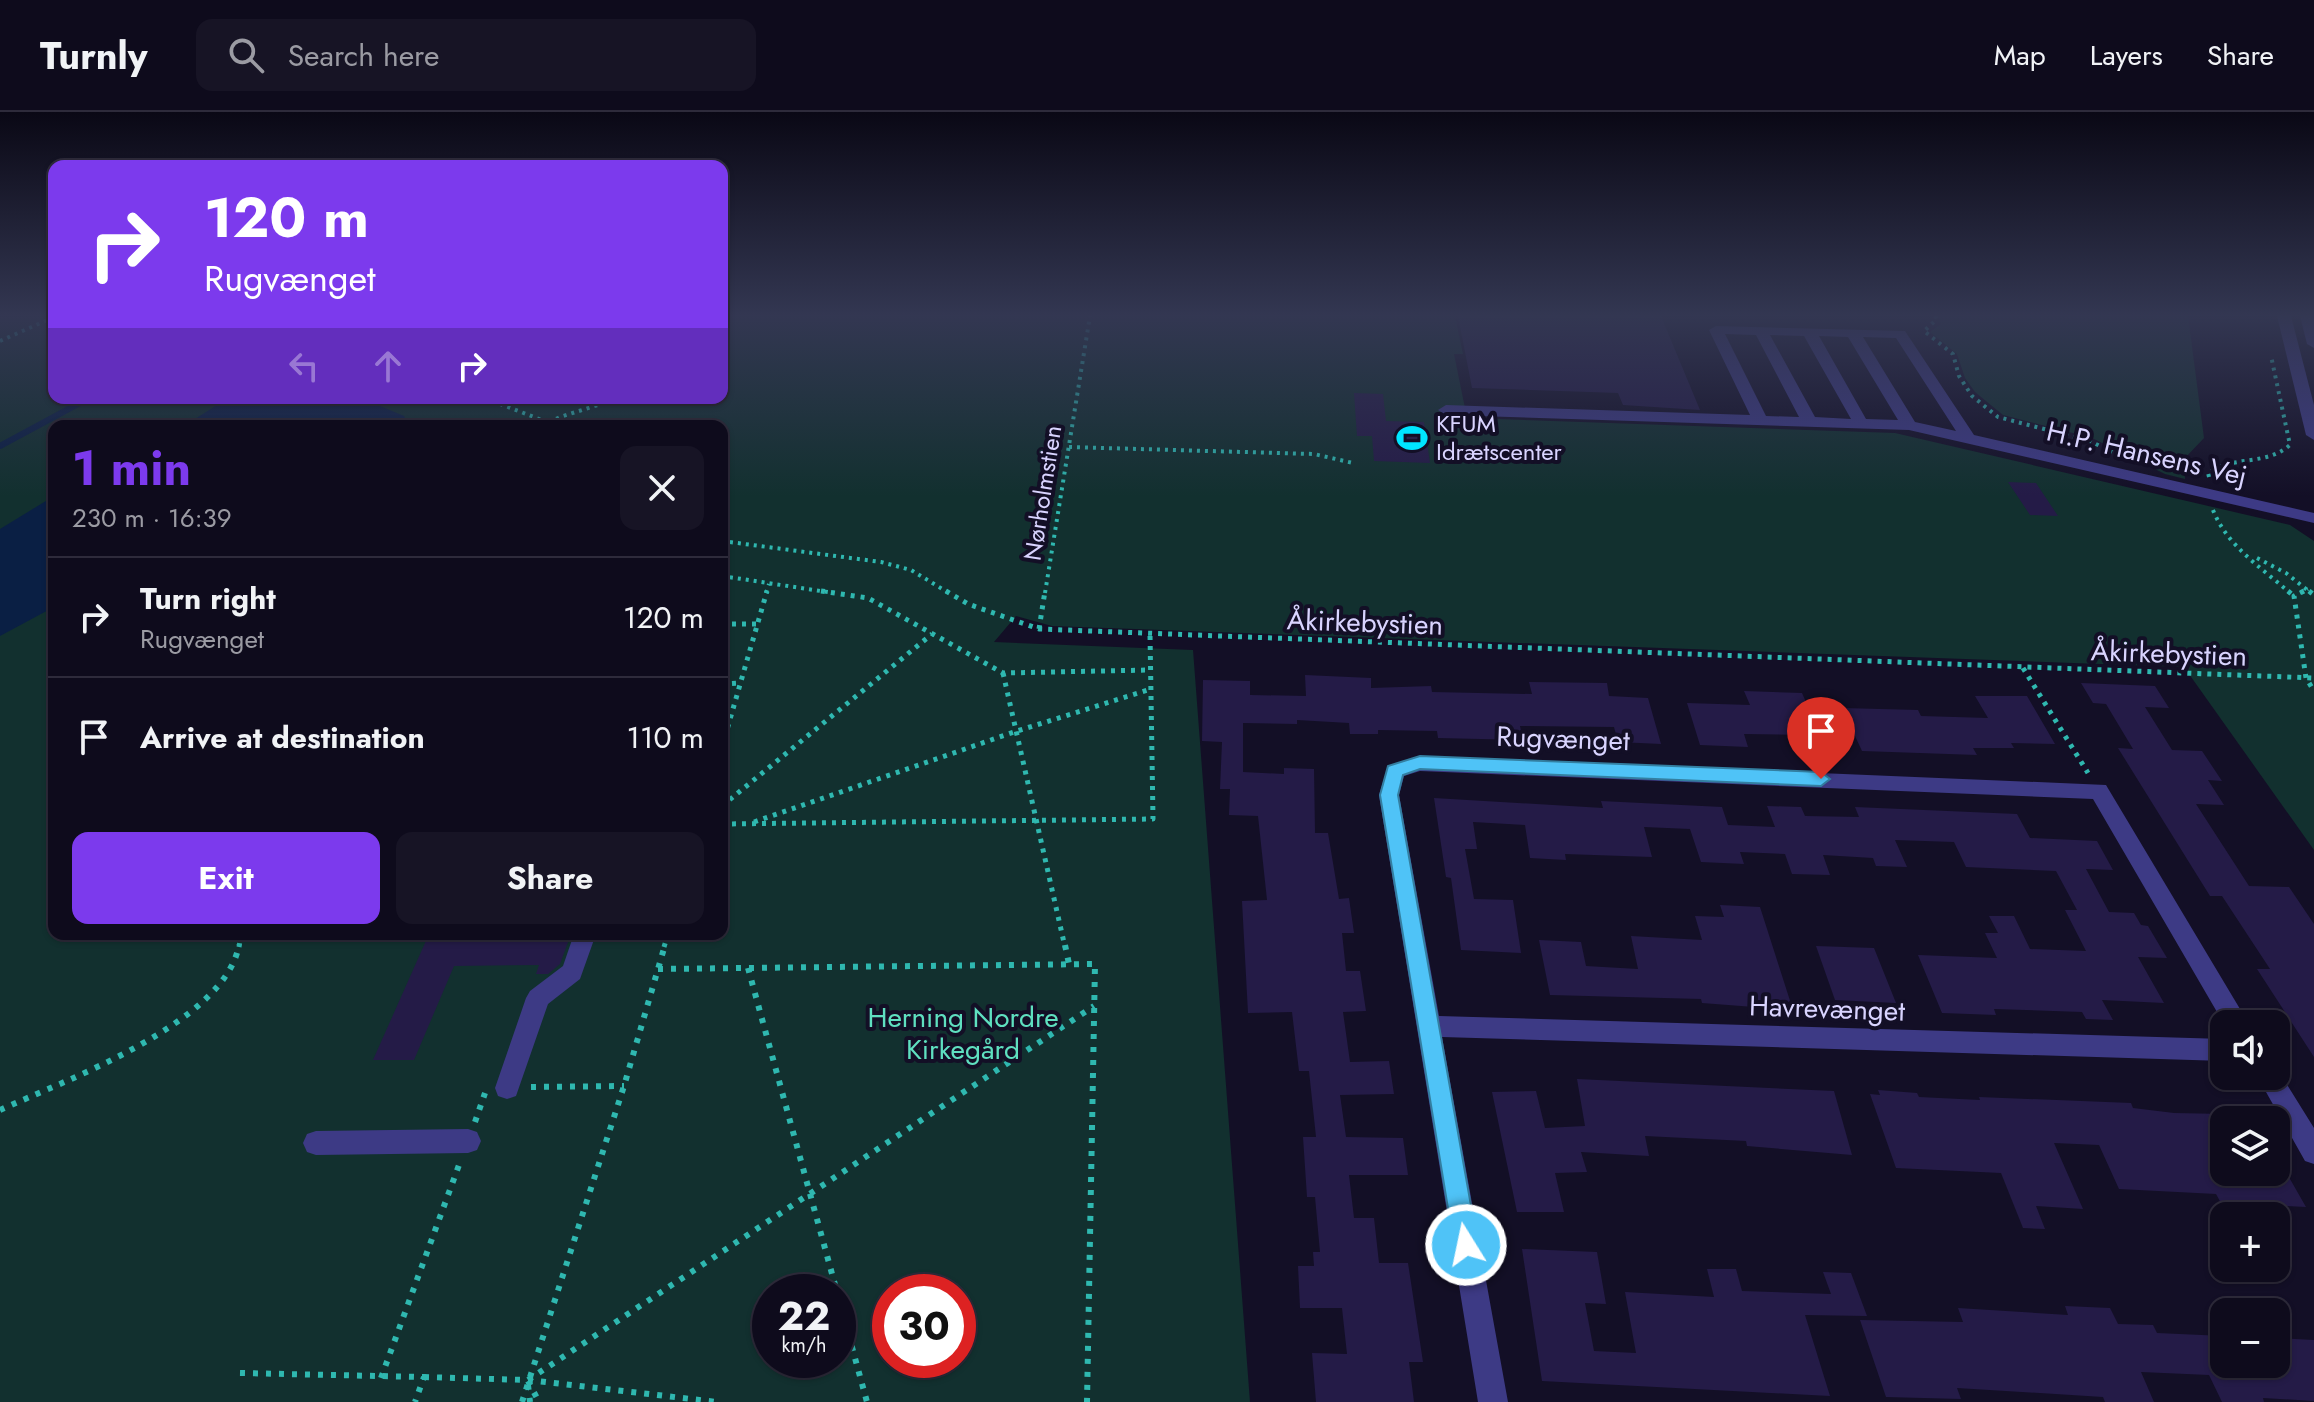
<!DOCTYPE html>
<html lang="en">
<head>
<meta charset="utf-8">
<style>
	:root { --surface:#0e0b1c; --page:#171425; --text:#f1f3f6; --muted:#9b9ba3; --line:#2e2b3b; --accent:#7c3aed }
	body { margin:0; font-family:Jost,sans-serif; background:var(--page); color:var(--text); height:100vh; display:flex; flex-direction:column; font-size:30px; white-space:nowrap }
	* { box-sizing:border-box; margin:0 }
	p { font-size:26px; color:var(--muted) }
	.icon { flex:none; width:44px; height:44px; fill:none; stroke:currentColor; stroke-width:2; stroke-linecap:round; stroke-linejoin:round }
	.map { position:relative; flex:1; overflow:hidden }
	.details { position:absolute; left:48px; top:308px; width:680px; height:520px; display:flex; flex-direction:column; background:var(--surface); border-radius:16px; box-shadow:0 2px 6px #0004,0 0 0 2px var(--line) }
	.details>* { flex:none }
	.hud { position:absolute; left:48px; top:48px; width:680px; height:244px; border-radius:16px; box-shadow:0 2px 6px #0004,0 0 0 2px var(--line); background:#7c3aed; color:#fff; overflow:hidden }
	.buttons { position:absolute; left:2210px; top:898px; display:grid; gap:16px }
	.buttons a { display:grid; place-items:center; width:80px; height:80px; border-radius:16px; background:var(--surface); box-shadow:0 2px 6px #0004,0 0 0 2px var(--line); font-size:40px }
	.speed { position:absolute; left:752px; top:1162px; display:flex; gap:16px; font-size:40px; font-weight:700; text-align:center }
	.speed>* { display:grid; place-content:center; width:104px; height:104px; border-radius:50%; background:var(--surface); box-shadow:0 2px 6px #0004,0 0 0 2px var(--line); line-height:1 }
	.speed small { font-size:20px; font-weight:400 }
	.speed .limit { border:12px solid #d22; background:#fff; color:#111 }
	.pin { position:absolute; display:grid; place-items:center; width:68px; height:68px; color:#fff; margin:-82px -34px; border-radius:50% 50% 50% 0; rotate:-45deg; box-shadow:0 0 8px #0007 }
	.pin .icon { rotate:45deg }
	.me { position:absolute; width:88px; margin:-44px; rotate:350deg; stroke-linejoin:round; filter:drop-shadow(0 0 6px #0008) }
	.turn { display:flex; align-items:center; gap:28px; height:168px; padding:0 24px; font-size:36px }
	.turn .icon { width:104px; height:104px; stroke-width:2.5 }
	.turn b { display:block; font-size:56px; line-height:68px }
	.lanes { display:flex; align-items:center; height:76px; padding:0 24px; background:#0003; justify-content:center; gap:40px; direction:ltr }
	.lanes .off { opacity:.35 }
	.round { display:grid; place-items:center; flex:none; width:84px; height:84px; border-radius:16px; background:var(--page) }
	.head { display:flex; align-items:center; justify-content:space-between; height:136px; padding:0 24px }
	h1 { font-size:48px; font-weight:700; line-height:60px; color:var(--accent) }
	.action { display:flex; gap:16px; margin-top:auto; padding:16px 24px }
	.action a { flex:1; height:92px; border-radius:16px; background:var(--accent); color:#fff; font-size:32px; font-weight:700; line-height:92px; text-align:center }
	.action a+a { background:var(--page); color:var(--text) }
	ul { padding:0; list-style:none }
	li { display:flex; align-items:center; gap:24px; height:120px; padding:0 24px; border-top:2px solid var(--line) }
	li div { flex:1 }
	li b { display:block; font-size:30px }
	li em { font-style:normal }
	header { display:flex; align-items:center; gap:48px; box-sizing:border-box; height:112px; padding:0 40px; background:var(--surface); border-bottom:2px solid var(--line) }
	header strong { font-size:38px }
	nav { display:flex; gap:44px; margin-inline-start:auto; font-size:28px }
	.search { width:560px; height:72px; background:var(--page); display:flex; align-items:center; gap:20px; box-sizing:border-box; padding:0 28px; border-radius:16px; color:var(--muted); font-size:30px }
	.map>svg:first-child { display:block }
</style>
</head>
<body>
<header>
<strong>Turnly</strong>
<div class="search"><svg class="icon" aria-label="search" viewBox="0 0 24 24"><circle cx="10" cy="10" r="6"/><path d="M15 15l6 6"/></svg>Search here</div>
<nav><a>Map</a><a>Layers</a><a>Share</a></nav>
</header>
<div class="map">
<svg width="2314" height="1290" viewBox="0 0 2314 1290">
	<rect width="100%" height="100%" fill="#130f26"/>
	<g fill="#12302f" fill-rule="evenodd">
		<path d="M 54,204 L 54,286 L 722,286 L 722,204 L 1455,204 L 1463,242 L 1454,242 L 1467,306 L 1895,321 L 2290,413 L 2314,429 L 2314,738 L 2184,555 L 1052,514 L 1016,504 L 994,530 L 1193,538 L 1250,1290 L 0,1290 L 0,205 ZM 54,314 L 722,314 L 722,822 L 54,822 ZM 770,1180 L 838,1180 L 838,1248 L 770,1248 ZM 890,1180 L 958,1180 L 958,1248 L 890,1248 Z"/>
		<polygon points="1938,204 2188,204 2204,326 2184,347 2185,367 2165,362 2092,326 2003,303 1975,280 1965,266 1957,242 1930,220 1941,212"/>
	</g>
	<g fill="#0a1f44">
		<polygon points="228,286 361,286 404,304 409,314 184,314"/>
		<polygon points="54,384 54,495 0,524 0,417"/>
	</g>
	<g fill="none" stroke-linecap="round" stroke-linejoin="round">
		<polyline stroke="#0a1f44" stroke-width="6" points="0,334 89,286"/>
	</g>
	<g fill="#241b47">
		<polygon points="1458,204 1661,204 1700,298 1623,293 1618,281 1472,276"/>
		<polygon points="1354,281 1383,282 1386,309 1424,310 1430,351 1374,349 1372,324 1357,324"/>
		<polygon points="2008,370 2036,371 2058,404 2030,403"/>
		<polygon points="1305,563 1371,566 1371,576 1431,574 1432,580 1532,582 1529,570 1607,571 1609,584 1648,586 1661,632 1618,630 1614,615 1520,614 1523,628 1438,626 1437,619 1378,618 1378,622 1350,622 1349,611 1297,608 1297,612 1243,611 1243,660 1284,662 1284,656 1314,657 1315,721 1328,721 1339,787 1349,786 1354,821 1342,821 1346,859 1360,859 1366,899 1343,900 1350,950 1389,949 1394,982 1340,983 1346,1025 1403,1026 1408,1063 1349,1063 1354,1106 1374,1106 1379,1151 1408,1151 1423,1250 1409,1250 1414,1290 1316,1290 1312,1241 1347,1242 1342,1196 1300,1196 1298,1154 1314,1154 1313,1140 1320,1140 1315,1085 1307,1085 1303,1025 1316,1025 1309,959 1299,959 1292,900 1248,901 1242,789 1267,788 1258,704 1229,703 1230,677 1220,677 1222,630 1202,629 1203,568 1250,569 1250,583 1306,584"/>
		<polygon points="2081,571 2155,574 2169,596 2145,595 2172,638 2202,639 2222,669 2208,668 2224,693 2196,692 2249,774 2289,775 2314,812 2314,945 2257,857 2270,857 2222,784 2210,784 2118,636 2133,637 2106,592 2093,591"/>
		<polygon points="1744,579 1802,581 1813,606 1798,605 1806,623 1744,622 1748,635 1700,633 1687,591 1750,593"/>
		<polygon points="1975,584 2027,584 2055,632 2011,631 2014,636 1973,636 1977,643 1862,639 1842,596 1918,598 1921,604 1988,606"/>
		<polygon points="1434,686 1603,696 1601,689 1722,695 1728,713 1775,715 1767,694 1801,695 1805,704 1859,705 1855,695 2017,702 2030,726 2097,729 2113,758 2086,757 2109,800 2134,801 2141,813 2148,814 2167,846 2138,845 2164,891 2102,888 2113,908 2086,907 2082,900 1994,897 1996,903 1942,901 1918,843 1997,846 1985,821 1998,821 1989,804 2014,804 2030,837 2086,839 2065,798 2077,798 2056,759 1966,755 1954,730 1895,728 1907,755 1876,754 1873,746 1823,743 1830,763 1792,762 1785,742 1740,740 1744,752 1701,750 1690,717 1644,715 1652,745 1565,742 1566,748 1530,746 1525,713 1473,710 1477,737 1465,737 1474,787 1513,788 1521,841 1461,838 1451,766 1446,765"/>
		<polygon points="1720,793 1760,795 1793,898 1702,891 1701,887 1550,883 1539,828 1581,830 1586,854 1638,857 1631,824 1702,828 1695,804 1724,805"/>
		<polygon points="429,822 571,822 560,852 548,862 536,862 539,853 454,854 414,948 373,948"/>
		<polygon points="1816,834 1874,836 1896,891 1835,888"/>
		<polygon points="1577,967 1834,979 1852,1043 1747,1034 1746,1029 1645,1024 1649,1044 1581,1040 1587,1060 1555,1061 1564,1100 1517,1100 1492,980 1536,979 1545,1016 1585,1014"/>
		<polygon points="1878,978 1917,981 1919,985 1980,988 1979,985 2131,991 2133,996 2174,1001 2224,1002 2224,1060 2286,1060 2306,1095 2249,1092 2254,1103 2227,1102 2216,1082 2119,1077 2099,1033 2054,1031 2083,1097 2036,1094 2045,1117 2023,1116 2001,1061 1896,1056 1870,982 1880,983"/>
		<polygon points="1522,1137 1597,1140 1606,1192 1585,1191 1594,1239 1636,1241 1625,1180 1714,1185 1707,1157 1736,1157 1742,1179 1831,1182 1823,1160 1851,1161 1867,1204 1805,1203 1830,1284 1542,1269"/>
		<polygon points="2065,1194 2110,1196 2118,1212 2153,1213 2157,1221 2224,1224 2224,1252 2276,1252 2276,1226 2314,1228 2314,1289 2263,1286 2264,1290 2222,1290 2209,1263 2141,1260 2154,1290 2105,1290 2103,1285 1957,1276 1961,1287 1886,1285 1860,1208 1963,1210 1958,1196 2068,1203"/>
	</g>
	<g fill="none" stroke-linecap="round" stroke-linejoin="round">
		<g stroke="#2fb8b0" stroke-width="4" stroke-dasharray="3 5" stroke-linecap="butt">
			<polyline points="1935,204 1937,207 1924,219 1953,242 1959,264 1972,284 1998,305 2090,329 2112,340"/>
			<polyline points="0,229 54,205"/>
			<polyline points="485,286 557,314"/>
			<polyline points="542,314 560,305 620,286"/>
			<polyline points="1069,335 1314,342 1353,351"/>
			<path d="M 2209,365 L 2208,361 C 2234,343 2266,354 2290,333 L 2271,244"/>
			<path d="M 2213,398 C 2227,434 2262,456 2290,481"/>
			<polyline points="722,429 881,450 911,458 949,481"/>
			<polyline points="2257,446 2286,461 2311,481"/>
			<polyline points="722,464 834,481"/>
			<polyline points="766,481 769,472"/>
			<polyline points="1045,481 1090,204"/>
			<polyline points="2300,481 2308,477"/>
		</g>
		<g stroke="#2fb8b0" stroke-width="5" stroke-dasharray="4 6" stroke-linecap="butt">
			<polyline points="821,479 868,486 1003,561 1150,558"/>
			<polyline points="946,479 968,492 1039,517 2314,566"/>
			<polyline points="2288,479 2294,484"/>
			<polyline points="2304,479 2294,484 2306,566 2314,579"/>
			<polyline points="2309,479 2314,483"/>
			<polyline points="722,512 758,512"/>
			<polyline points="1039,517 1045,479"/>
			<polyline points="2023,556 2088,661"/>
			<polyline points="722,560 726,560 722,571"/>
			<polyline points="1003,561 1065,835"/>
			<polyline points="722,572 741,571"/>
			<polyline points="722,635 767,479"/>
			<polyline points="722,694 932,522"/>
			<polyline points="754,710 1017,619 1151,577"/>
			<polyline points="722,712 1153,707 1150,522"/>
			<polyline points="239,835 241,822"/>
			<polyline points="664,835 668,822"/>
		</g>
		<g stroke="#2fb8b0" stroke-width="6" stroke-dasharray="5 8" stroke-linecap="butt">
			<polyline points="1065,833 1069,852"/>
			<polyline points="748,856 837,1180"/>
			<polyline points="658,857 1095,852 1087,1290"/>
			<polyline points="531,975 624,974"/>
			<path d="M 0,998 C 66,968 225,911 239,833"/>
			<polyline points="475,1010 485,981"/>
			<polyline points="838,1184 867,1290"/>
			<polyline points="240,1261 424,1265 415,1290"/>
			<polyline points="424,1265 528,1268 717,1290"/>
			<polyline points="381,1266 459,1053"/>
			<polyline points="528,1268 1094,894"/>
			<polyline points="528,1269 539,1290"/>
			<polyline points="528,1273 530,1290"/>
			<polyline points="522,1290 624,974 665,833"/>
		</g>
		<g fill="#3d3a85" fill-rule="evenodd">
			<polygon points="2277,204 2291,204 2314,293 2314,328 2306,323"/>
			<polygon points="2300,204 2314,204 2314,236 2307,232"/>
			<path d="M 1716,214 L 1905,219 L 1974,323 L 2314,401 L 2314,411 L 1909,318 L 1446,303 L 1438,298 L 1446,293 L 1750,303 L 1709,218 ZM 1725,222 L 1756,223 L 1799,305 L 1766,304 ZM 1770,223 L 1804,224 L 1851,307 L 1815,305 ZM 1819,224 L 1848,225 L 1898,308 L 1866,307 ZM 1863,225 L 1896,226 L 1956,319 L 1915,310 Z"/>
			<polygon points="1420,644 2106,673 2249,912 2224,912 2093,687 1420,659 1404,664 1399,683 1439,904 2224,927 2224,949 1442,925 1508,1290 1478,1290 1379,683 1388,654"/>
			<polygon points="574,822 596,822 580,867 548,892 516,984 507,987 498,984 495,976 526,886 530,879 563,854"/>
			<polygon points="2276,955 2314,1016 2314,1052 2305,1049 2257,964 2276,964"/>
			<polygon points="468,1017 477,1020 481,1029 477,1038 468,1041 316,1043 307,1040 303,1031 307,1022 316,1019"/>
		</g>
	</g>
	<linearGradient id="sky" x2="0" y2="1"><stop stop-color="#0a0815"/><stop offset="0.53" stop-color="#333752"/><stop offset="1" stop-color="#333752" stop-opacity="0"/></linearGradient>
	<rect width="2314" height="384" fill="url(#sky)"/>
	<polygon fill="#4fc3f7" stroke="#337fa1" stroke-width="2" points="1420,644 1821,660 1830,667 1821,674 1420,657 1403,663 1398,683 1478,1133 1474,1142 1466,1145 1457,1142 1454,1133 1380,683 1388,654"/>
	<defs>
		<g id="stadium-bare" transform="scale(2.4)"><path d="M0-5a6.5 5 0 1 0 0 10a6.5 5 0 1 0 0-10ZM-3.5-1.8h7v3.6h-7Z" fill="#00e5ff" stroke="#130f26" stroke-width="2.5" paint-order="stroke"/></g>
	</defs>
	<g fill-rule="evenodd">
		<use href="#stadium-bare" x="1412" y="326"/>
	</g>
	<g text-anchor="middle" stroke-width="8" stroke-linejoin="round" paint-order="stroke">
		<g font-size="24" fill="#d9d4ff" stroke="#130f26" text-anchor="start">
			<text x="1436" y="320">KFUM<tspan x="1436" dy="28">Idrætscenter</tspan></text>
		</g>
		<g font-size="24" fill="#d9d4ff" stroke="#130f26">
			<text transform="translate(1043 381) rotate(-81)" y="8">Nørholmstien</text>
		</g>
		<g font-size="28" fill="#d9d4ff" stroke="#130f26">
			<text transform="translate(2147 341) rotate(13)" y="10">H.P. Hansens Vej</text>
			<text transform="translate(1365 510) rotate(2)" y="10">Åkirkebystien</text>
			<text transform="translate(2169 541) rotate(2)" y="10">Åkirkebystien</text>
			<text transform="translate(1563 626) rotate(2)" y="10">Rugvænget</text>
			<text transform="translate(1827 896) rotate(2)" y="10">Havrevænget</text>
		</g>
		<g font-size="28" fill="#5fe0c0" stroke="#130f26">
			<text x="963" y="915">Herning Nordre<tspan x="963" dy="32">Kirkegård</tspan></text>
		</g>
	</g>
</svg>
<div class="buttons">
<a><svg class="icon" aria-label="sound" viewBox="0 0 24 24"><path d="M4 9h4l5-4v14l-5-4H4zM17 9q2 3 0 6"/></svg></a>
<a><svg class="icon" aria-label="layers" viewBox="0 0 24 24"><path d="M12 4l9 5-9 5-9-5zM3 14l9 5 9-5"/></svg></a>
<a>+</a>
<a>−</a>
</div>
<div class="speed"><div>22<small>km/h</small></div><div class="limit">30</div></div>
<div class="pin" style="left:1821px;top:667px;background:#d93025"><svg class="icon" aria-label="arrive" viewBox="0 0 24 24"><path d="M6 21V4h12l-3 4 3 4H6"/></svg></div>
<svg class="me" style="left:1466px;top:1133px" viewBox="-20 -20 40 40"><circle r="17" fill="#4fc3f7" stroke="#fff" stroke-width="3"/><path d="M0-11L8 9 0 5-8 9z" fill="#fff"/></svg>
<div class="hud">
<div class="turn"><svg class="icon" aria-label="right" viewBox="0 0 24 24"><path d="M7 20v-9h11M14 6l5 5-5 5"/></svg><div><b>120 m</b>Rugvænget</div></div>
<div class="lanes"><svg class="icon off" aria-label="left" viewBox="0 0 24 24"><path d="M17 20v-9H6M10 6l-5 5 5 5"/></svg><svg class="icon off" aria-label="ahead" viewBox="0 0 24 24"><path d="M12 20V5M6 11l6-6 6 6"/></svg><svg class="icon" aria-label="right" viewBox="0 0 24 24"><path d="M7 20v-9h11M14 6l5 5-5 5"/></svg></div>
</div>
<section class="details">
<div class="head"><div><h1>1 min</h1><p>230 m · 16:39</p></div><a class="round"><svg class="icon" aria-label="close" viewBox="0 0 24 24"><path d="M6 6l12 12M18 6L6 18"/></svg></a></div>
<ul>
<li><svg class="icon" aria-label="right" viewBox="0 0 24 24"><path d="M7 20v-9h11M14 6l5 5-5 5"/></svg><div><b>Turn right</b><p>Rugvænget</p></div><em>120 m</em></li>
<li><svg class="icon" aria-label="arrive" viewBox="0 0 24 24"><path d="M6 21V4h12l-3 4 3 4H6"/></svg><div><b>Arrive at destination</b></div><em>110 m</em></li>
</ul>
<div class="action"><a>Exit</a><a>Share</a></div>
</section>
</div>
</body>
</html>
